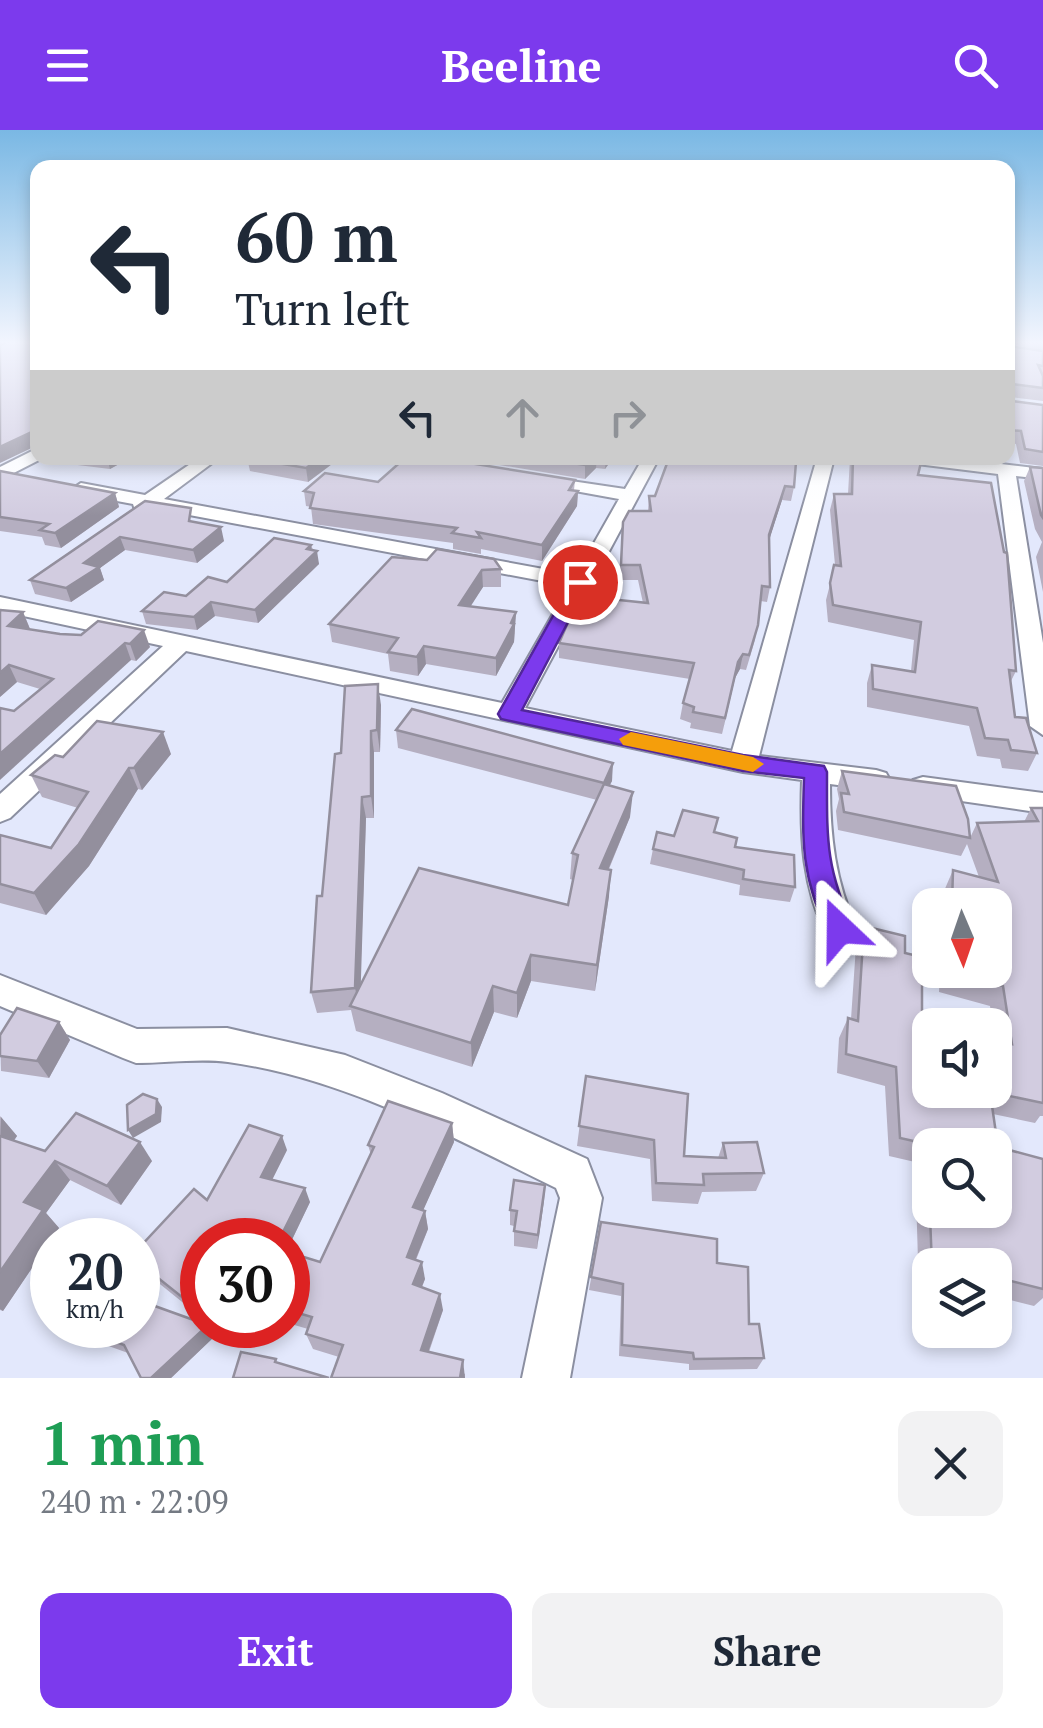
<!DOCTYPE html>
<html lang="en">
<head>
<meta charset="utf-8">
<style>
	:root { --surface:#fff; --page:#f2f2f3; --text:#1f2937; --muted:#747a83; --accent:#7c3aed }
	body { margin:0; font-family:"PT Serif",serif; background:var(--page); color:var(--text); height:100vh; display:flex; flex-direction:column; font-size:38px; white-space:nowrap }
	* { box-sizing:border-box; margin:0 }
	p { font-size:32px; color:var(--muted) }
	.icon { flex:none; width:55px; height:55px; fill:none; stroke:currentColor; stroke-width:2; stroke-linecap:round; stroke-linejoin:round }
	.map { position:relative; height:1248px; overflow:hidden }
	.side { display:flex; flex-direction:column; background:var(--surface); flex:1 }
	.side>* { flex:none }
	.banner { position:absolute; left:30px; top:30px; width:985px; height:305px; border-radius:20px; box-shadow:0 5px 15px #0003; background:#fff; color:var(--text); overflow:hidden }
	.needle { width:65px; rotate:178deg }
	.buttons { position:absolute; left:912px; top:758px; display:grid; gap:20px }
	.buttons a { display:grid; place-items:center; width:100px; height:100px; border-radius:20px; background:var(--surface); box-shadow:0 5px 15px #0003; font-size:50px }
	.speed { position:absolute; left:30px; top:1088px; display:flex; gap:20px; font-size:50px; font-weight:700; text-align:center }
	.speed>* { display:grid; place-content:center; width:130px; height:130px; border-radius:50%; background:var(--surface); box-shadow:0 5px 15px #0003; line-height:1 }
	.speed small { font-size:25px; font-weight:400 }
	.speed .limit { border:15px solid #d22; background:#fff; color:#111 }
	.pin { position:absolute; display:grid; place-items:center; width:85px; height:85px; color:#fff; margin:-42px; border:5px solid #fff; border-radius:50%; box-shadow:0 2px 10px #0007 }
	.me { position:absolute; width:110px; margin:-55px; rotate:337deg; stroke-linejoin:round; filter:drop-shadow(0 0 8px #0008) }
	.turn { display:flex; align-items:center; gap:35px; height:210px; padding:0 40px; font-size:45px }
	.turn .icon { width:130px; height:130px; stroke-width:2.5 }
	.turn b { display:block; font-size:70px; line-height:85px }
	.lanes { display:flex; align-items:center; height:95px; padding:0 40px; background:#0003; justify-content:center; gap:50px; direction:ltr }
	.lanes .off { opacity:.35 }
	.round { display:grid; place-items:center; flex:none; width:105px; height:105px; border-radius:20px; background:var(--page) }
	.overview { display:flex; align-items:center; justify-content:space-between; height:170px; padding:0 40px }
	h1 { font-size:60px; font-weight:800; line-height:75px; color:#1e9e55 }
	.primary-button { display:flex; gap:20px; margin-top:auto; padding:20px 40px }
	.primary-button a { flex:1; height:115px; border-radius:20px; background:var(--accent); color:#fff; font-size:40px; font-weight:800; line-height:115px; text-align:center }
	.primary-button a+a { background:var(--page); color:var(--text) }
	header { display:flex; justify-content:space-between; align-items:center; height:130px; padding:0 40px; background:var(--accent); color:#fff; font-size:45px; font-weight:800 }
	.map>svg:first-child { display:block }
</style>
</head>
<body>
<header><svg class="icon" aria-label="menu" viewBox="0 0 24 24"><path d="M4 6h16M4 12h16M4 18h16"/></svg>Beeline<svg class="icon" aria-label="search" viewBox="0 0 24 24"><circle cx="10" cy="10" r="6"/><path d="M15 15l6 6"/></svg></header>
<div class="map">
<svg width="1043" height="1248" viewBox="0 0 1043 1248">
	<rect width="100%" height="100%" fill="#e3e8fc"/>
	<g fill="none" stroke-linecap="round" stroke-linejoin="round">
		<g stroke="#8b8fa1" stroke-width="4">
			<g id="minor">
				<polygon points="38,318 38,328 43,328 0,350 0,337"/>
				<path d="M 199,328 L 219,328 L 164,369 L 576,445 L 619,369 L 531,353 L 531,345 L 625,359 L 643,328 L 659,328 L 525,578 L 732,621 L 817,328 L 834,328 L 759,626 L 876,640 L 886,643 L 890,650 L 886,657 L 876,660 L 830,654 C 830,706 835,751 857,799 L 852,809 L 840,813 L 828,809 C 802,757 800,707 802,650 L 743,642 L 186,521 L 10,688 L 0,692 L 0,664 L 163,516 L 0,481 L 0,467 L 502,573 L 569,456 L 152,378 L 135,380 L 133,374 L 74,363 L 72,359 L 81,353 L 145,365 Z"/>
				<polygon points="900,328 949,328 1043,339 1043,349 1016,346 1043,513 1043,605 1030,596 998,344 909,333"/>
				<polygon points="923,647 1043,663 1043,683 913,664 909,657 913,650"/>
				<path d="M 0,845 L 137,899 L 227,898 L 345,925 L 442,963 L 587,1029 L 602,1068 L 570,1248 L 522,1248 L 560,1068 L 556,1058 C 452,1007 345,948 228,932 C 199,928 166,933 136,933 L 123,928 L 0,876 Z"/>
			</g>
		</g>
		<g stroke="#486c97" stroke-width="6">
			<polygon id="primary" points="0,211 14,211 0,218"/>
		</g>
		<use href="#minor" fill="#fff" fill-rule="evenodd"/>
		<use href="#primary" fill="#9cbde2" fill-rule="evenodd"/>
	</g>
	<g fill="#b5afc1">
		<polygon points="1008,211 1043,211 1043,221 1009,213 1009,216 1043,221 1043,271 1011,267 1012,271 1043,275 1043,336 1020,333 1016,314 1008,313"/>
		<polygon points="44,328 130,328 110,339 45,331"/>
		<polygon points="247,328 340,328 308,352 250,341"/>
		<polygon points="457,328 613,328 605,339 596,338 585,349"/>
		<polygon points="662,328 772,328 794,357 791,371 782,370 769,410 770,457 767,472 760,471 755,510 746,540 740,539 735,548 722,604 690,598 691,593 680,589 683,573 690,549 559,528 559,513 585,490 643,473 638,450 619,450 623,392 648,381 649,366 655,366 667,333 661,332"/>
		<polygon points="850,328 922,328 918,345 1016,541 1010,553 1015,587 1037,623 1028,641 1002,638 1000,629 977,626 969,596 867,577 867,553 872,535 911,541 914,510 828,492 826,470 835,435 830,380 834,364 848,364"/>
		<polygon points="1030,337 1043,338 1043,462 1036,427 1042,412 1035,399 1024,351"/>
		<polygon points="0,341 115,363 119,377 61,418 45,415 42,407 0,401"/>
		<polygon points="575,350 574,360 578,361 577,376 542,431 481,419 481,424 453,419 453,413 313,394 311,377 306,376 304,361 378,352"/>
		<polygon points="145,371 194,392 224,411 197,433 125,420 100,438 104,450 71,472 35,464 30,450"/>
		<polygon points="311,415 319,434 258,493 215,486 197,500 146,494 142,481 227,452"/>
		<polygon points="427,430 501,439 501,457 483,457 470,476 516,482 514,512 496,546 426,534 418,546 390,541 388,524 332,512 329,494"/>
		<polygon points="23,482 30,499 150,517 136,531 131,530 14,581 40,559 17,552 0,567"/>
		<polygon points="381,575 380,622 374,622 374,688 366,688 360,856 568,775 573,750 570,749 572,723 597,670 398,618 396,600 612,651 609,655 630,687 609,739 609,766 595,861 531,851 517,888 494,882 472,937 356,901 351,880 317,883 311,862 341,623"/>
		<polygon points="171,624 142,660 138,659 89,736 46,785 0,773 0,705 51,718 78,678 42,667 31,645 63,627"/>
		<polygon points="842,641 970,708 977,693 1024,692 1031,678 1043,678 1043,986 1040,986 1035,993 993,984 998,1017 1043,1029 1043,1168 1034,1176 995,1166 995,1135 930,1135 930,1199 920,1196 915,1032 889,1026 885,956 837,943 839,908 848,888 851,889 856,816 864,796 905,823 922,893 995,960 995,895 993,895 990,876 939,862 940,840 995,840 995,775 943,775 944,761 953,740 979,747 967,714 961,726 838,700 836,681 839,669 837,659"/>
		<polygon points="714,702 795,757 790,772 739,765 740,755 650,734 653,719 674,706"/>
		<polygon points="59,892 70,910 49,948 1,941 0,905"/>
		<polygon points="586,946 684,1026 718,1028 723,1013 764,1043 756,1061 702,1062 698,1074 652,1071 650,1029 577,1016"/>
		<polygon points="0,986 17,1006 14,1011 45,1021 152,1031 121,1075 70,1050 46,1083 59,1098 3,1181 0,1180"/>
		<polygon points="452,993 454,1012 423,1080 425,1081 428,1099 416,1130 425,1149 422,1157 443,1180 429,1222 465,1244 465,1248 331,1248 339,1227 313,1219 306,1204 308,1199 291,1194 288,1186 288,1168 320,1132 371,1025 368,1015"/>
		<polygon points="287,1020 272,1050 310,1072 288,1118 288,1110 202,1110 202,1188 140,1138 138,1140 138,1118 207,1070"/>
		<polygon points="545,1055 537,1119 514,1116 514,1096 510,1095 510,1080"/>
		<polygon points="601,1092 717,1133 749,1194 764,1228 757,1239 689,1240 689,1234 619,1226 621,1166 589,1160"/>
		<polygon points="995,1168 998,1200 982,1214 934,1200 995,1200"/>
		<polygon points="82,1199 215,1206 171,1248 141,1248 128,1223 92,1210"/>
	</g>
	<g fill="#938f9d">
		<polygon points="34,301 38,315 0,333 0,317"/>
		<polygon points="107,328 130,328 110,339"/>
		<polygon points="321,328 340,328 308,352 306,338"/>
		<polygon points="594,328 597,328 596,338 585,349 585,335"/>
		<polygon points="606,328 613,328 605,339"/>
		<polygon points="785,356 782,370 766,420 769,405"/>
		<polygon points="578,361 577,376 542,431 542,415"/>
		<polygon points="115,363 119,377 61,418 55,403"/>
		<polygon points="221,397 224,411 197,433 193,420"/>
		<polygon points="120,407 125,420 100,438 104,450 71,472 66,458 84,433"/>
		<polygon points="311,415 312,425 317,421 319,434 258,493 255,480"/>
		<polygon points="482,440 483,457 460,493 459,475"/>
		<polygon points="211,472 215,486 197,500 194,487"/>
		<polygon points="23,482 30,499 8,496"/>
		<polygon points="516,482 514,512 496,546 496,528"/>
		<polygon points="144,500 150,517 136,531 130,514"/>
		<polygon points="125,513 131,530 0,650 0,624"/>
		<polygon points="424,516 426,534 418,546 417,527"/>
		<polygon points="743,524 740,539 735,548 722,604 738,532"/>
		<polygon points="9,535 17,552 0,567 0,543"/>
		<polygon points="378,554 381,575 380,622 377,600"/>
		<polygon points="371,601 374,622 374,688 371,666"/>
		<polygon points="163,602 171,624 142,660 134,638"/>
		<polygon points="613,633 612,651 602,671 604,653"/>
		<polygon points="129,638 138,659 89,736 46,785 34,763"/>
		<polygon points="633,662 630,687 598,764 600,738"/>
		<polygon points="362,667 366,688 360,879 355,858"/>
		<polygon points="611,740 609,766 595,861 597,835"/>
		<polygon points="531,825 531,851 517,888 517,863"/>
		<polygon points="493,856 494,882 472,937 471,913"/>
		<polygon points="59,892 70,910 49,948 37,931"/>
		<polygon points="157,969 162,977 161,992 133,1008 128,1000"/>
		<polygon points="1,987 17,1006 5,1022 0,1016"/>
		<polygon points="452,993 454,1012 417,1094 413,1077"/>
		<polygon points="282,1006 287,1020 267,1060 261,1047"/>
		<polygon points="140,1012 152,1031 121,1075 107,1056"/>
		<polygon points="55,1031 70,1050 46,1083 59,1098 3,1181 0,1179 0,1142 24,1072"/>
		<polygon points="545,1055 544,1071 537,1119 538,1105"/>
		<polygon points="305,1058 310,1072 288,1118 288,1110 279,1110"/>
		<polygon points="425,1081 428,1099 410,1143 407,1127"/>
		<polygon points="422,1132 425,1149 416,1171 413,1154"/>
		<polygon points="440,1164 443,1180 424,1234 421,1220"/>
		<polygon points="208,1195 215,1206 171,1248 151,1248"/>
		<polygon points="463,1230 465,1248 460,1248"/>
	</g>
	<g fill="#d2cce0" stroke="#938f9d" stroke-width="2.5" fill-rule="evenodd">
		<polygon points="10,211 38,211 38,310 34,301 0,317 0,215"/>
		<polygon points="1008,211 1009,216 1043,221 1043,236 1038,235 1043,246 1043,258 1013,254 1009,258 1012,271 1043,275 1043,322 1025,319 1021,301 1008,300"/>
		<polygon points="249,328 321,328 306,338"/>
		<polygon points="405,328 438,328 575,350 569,360 578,361 542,415 477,402 481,408 452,403 457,398 310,378 314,363 304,361 325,343 378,352"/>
		<polygon points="539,328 594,328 585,335"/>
		<polygon points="669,328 772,328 773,329 796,332 794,357 785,356 769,405 770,457 762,456 758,495 749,525 743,524 738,532 725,588 693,582 694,577 683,573 694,533 559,513 570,488 585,490 591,467 648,473 640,435 621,435 623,392 629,381 651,381 649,366 655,366"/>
		<polygon points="853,328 922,328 918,345 991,353 1004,422 1007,423 1016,541 1009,540 1015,587 1026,588 1037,623 1011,620 1008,610 985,608 977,578 873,559 872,535 915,542 921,492 833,475 830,453 834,435 841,436 834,364 852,364"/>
		<polygon points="1030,337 1043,338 1043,388 1041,385"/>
		<polygon points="0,341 115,363 55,403 40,400 49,394 0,387"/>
		<polygon points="145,371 191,378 189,391 221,397 193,420 120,407 84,433 99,437 66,458 30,450"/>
		<polygon points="274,408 311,415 307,419 317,421 255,480 211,472 194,487 142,481 164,462 186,466 208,447 227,452"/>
		<polygon points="437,419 494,429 501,439 482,440 459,475 516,482 511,493 514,494 496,528 424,516 417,527 388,522 398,508 329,494 392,427 427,430"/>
		<polygon points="0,480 23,482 8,496 60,504 81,505 98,491 144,500 130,514 125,513 0,624 0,578 14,581 53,549 9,535 0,543"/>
		<polygon points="378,554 377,600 371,601 371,666 362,667 355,858 311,862 317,766 322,766 335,624 341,623 345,556"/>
		<polygon points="412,579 613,633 604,653 396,600"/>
		<polygon points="97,591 163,602 134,638 129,638 79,714 34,763 0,754 0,705 51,718 88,662 31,645 55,625 63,627"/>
		<polygon points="842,641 956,656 968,689 970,708 844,682 841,663 849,664"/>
		<polygon points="604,654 633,662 600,738 611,740 597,835 531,825 517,863 493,856 471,913 350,876 419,738 568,775 578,725 572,723"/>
		<path d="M 1031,678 L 1043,678 L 1043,973 L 990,962 L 998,1017 L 1043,1029 L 1043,1159 L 995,1147 L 995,1135 L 932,1135 L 927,1014 L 900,1008 L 896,937 L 846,924 L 848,888 L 858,891 L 864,796 L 905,806 L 905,823 L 922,827 L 922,893 L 930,895 L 930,960 L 995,960 L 995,910 L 1012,914 L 1003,856 L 950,843 L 950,840 L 995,840 L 995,775 L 952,775 L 953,740 L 998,752 L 977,693 L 1038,691 ZM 930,1015 L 995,1015 L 995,1080 L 930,1080 Z"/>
		<polygon points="683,680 718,688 714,702 737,708 735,717 794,725 795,757 743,749 744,740 653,719 657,702 674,706"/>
		<polygon points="17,878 59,892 37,931 0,926 0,905"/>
		<polygon points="586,946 688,964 684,1026 726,1028 723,1013 757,1012 764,1043 703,1044 704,1055 656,1053 654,1010 579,996"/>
		<polygon points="143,964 157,969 156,984 128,1000 127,975"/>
		<polygon points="388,971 452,993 413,1077 425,1081 407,1127 422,1132 413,1154 440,1164 421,1220 463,1230 460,1248 331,1248 343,1215 306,1204 312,1187 288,1180 288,1168 304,1127 320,1132 374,1017 368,1015"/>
		<polygon points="76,983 140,1012 107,1056 55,1031 24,1072 43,1080 0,1142 0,1006 45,1021"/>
		<polygon points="249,995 282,1006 261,1047 305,1058 279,1110 202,1110 202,1183 138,1132 138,1119 194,1059 207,1070"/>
		<polygon points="514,1050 545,1055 538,1105 514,1101 517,1081 510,1080"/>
		<polygon points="601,1092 717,1109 717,1133 748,1137 749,1194 759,1194 764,1228 694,1229 693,1223 622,1215 623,1154 591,1147"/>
		<polygon points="125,1104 130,1110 118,1110"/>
		<polygon points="995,1168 998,1200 995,1199"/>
		<polygon points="138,1170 202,1193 202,1195 208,1195 151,1248 141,1248 124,1215 82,1199 84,1195 138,1195"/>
		<polygon points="241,1222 276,1229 275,1232 329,1248 233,1248"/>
	</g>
	<linearGradient id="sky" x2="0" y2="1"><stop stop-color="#7ab8e4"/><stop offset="0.55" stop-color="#f2f5fe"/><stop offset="1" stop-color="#f2f5fe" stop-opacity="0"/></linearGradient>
	<rect width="1043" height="386" fill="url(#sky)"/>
	<path fill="#7c3aed" stroke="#51269a" stroke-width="2.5" d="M 580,447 L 589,452 L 522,580 L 743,625 L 824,636 L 827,642 C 827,707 825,738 854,799 L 850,807 L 840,810 L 830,807 C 801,749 802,711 804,648 L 743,641 L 501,589 L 498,584 L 572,452 Z"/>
	<polygon fill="#f59e0b" points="631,602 753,627 764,634 753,642 623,615 619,609"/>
</svg>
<div class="buttons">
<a><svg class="needle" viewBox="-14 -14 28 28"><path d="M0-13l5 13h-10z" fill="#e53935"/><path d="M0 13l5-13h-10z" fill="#747a83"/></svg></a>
<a><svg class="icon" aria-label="sound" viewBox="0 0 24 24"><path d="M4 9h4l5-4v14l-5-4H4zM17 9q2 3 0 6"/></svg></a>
<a><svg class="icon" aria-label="search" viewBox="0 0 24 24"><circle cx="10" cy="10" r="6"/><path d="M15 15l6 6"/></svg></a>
<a><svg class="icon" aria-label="layers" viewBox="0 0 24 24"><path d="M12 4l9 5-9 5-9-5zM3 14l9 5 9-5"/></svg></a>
</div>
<div class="speed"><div>20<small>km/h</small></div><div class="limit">30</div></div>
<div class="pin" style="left:580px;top:452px;background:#d93025"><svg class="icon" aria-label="arrive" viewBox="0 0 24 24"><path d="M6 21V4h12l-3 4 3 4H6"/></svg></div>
<svg class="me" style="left:840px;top:799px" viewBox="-20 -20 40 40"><path d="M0-17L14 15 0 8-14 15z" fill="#7c3aed" stroke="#fff" stroke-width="4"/></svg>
<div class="banner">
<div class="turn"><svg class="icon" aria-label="left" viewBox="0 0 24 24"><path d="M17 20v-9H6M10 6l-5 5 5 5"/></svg><div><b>60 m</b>Turn left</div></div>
<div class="lanes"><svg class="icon" aria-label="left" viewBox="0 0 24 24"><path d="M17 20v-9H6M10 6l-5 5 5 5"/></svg><svg class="icon off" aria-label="ahead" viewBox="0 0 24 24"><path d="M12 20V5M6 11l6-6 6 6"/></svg><svg class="icon off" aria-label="right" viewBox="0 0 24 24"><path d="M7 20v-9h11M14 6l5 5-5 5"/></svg></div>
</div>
</div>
<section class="side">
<div class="overview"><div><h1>1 min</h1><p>240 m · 22:09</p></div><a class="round"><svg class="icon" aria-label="close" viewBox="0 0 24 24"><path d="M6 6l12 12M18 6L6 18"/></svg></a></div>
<div class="primary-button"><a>Exit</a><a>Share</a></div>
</section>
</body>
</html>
